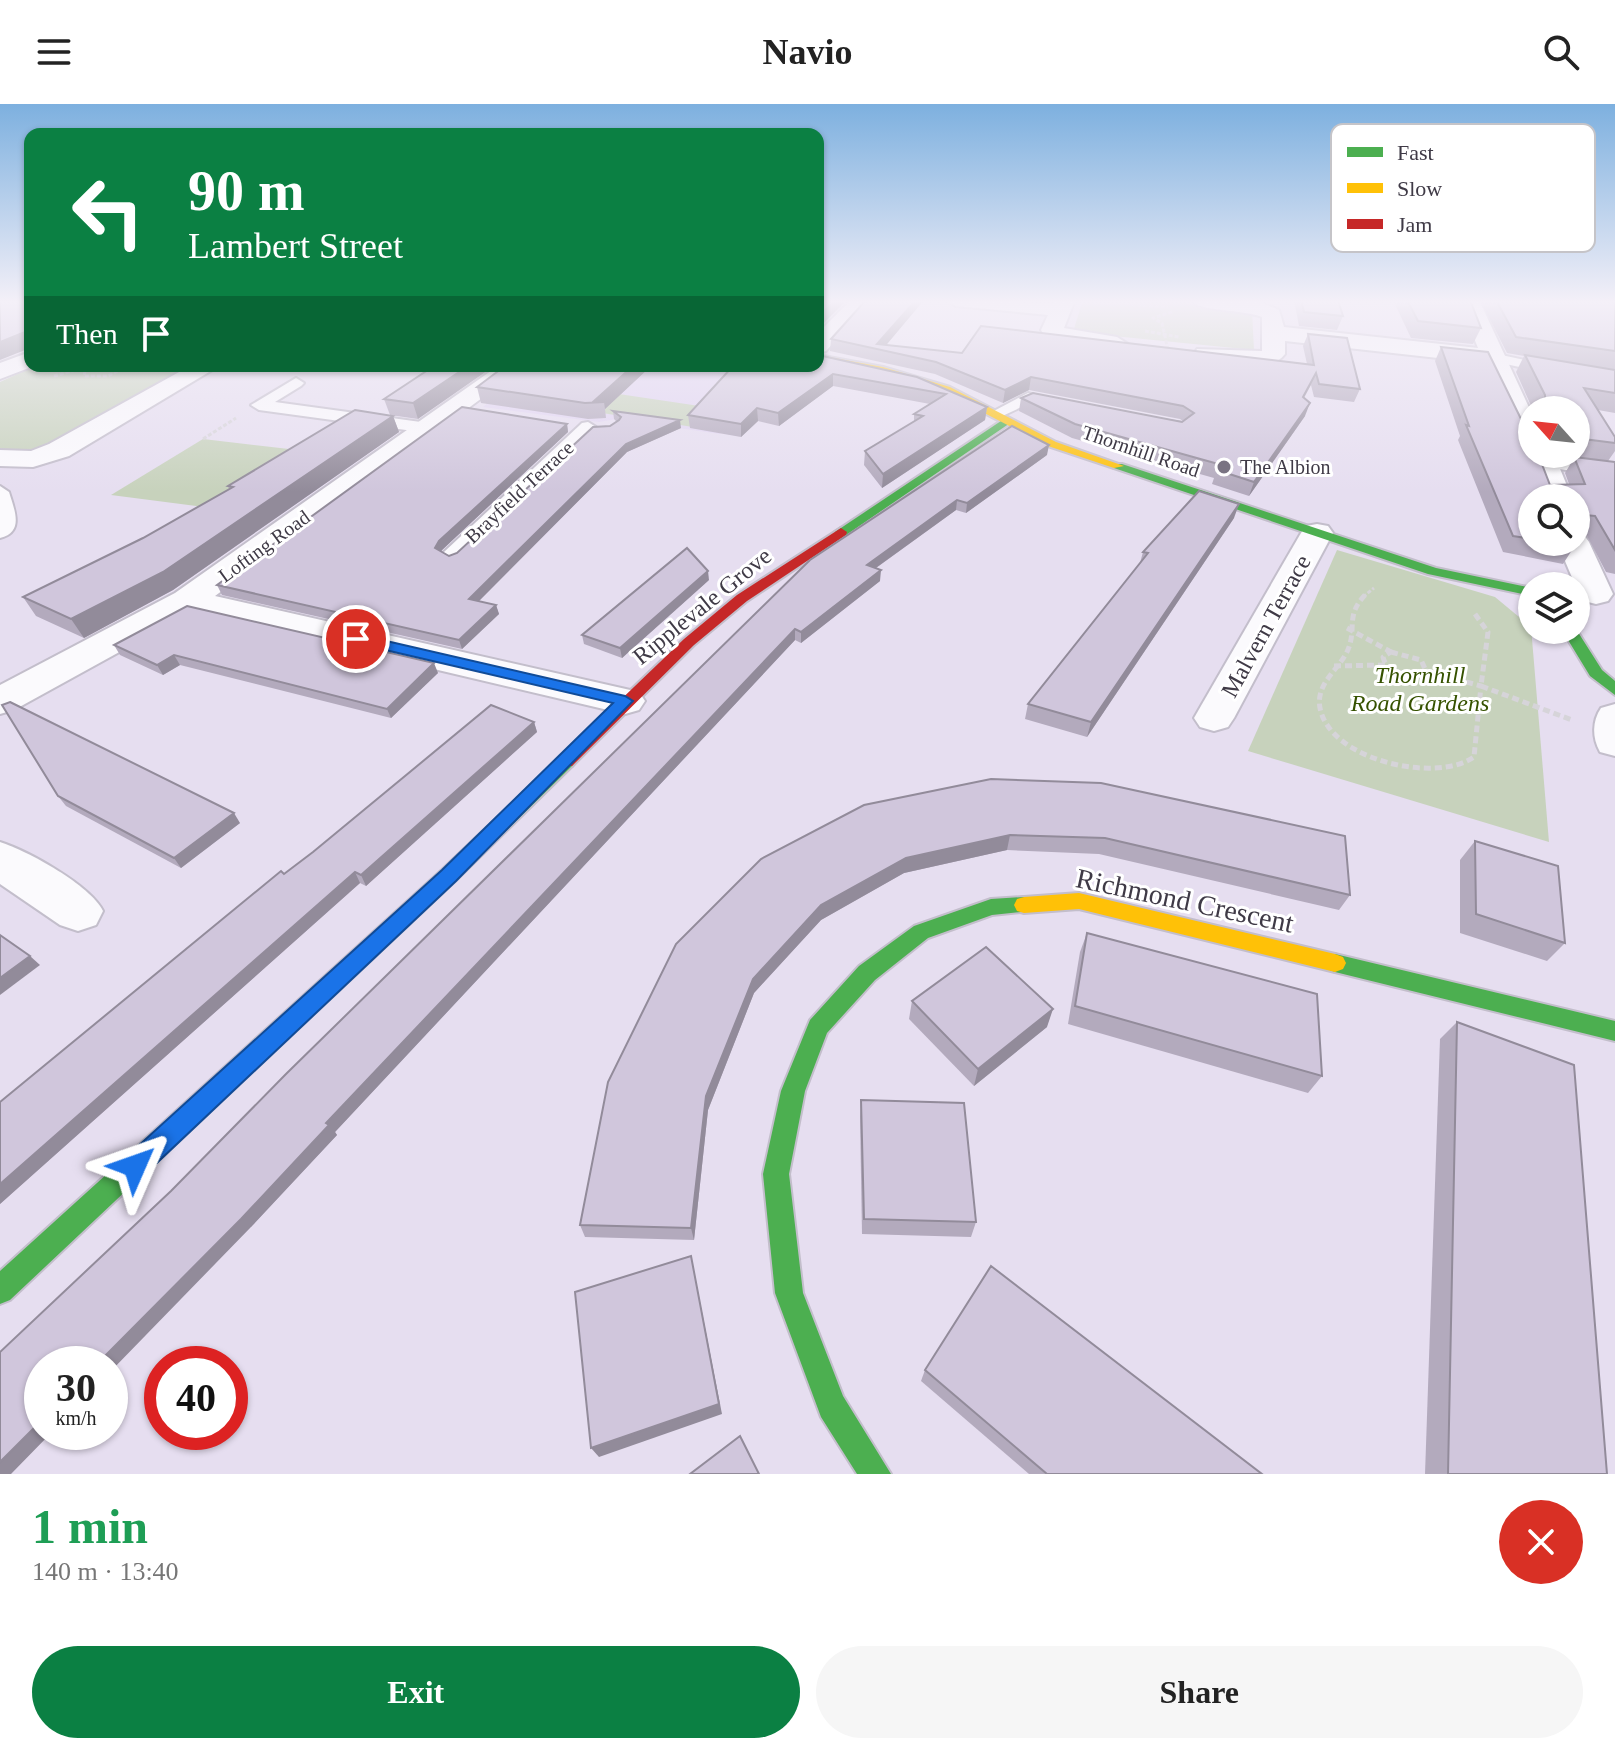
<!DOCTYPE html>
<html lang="en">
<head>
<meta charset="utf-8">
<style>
	:root { --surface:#fff; --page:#f6f6f6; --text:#222; --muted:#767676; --accent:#0b8043 }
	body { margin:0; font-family:Georgia,serif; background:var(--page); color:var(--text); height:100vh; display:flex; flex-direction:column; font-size:30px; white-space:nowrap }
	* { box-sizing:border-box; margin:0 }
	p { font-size:26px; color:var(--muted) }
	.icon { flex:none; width:44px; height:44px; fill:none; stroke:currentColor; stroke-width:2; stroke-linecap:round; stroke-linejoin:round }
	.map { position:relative; height:1370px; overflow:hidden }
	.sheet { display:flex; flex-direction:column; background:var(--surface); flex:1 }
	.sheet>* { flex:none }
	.banner { position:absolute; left:24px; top:24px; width:800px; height:244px; border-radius:16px; box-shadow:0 2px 6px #0004; background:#0b8043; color:#fff; overflow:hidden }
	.needle { width:52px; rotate:297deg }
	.tools { position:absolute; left:1518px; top:292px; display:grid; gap:16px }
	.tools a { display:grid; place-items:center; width:72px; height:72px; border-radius:50%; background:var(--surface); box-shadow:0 2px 6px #0004; font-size:40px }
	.speed { position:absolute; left:24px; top:1242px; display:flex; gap:16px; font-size:40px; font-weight:700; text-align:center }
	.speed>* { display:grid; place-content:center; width:104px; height:104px; border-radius:50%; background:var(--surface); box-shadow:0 2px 6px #0004; line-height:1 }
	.speed small { font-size:20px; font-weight:400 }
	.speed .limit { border:12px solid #d22; background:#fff; color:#111 }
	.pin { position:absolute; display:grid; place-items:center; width:68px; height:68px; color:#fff; margin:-34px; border:4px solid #fff; border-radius:50%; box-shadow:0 2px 8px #0007 }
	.me { position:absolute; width:88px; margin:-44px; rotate:47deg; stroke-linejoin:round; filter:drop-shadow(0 0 6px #0008) }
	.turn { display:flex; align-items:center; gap:28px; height:168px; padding:0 32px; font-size:36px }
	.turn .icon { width:104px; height:104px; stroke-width:2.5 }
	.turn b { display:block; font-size:56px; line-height:68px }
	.then { display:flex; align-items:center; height:76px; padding:0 32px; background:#0003; gap:16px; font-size:30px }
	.round { display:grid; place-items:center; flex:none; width:84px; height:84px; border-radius:42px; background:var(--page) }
	.summary { display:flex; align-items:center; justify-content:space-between; height:136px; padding:0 32px }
	h1 { font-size:48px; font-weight:700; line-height:60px; color:#1e9e55 }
	.action { display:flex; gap:16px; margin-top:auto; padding:16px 32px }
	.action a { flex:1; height:92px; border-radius:48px; background:var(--accent); color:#fff; font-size:32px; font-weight:700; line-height:92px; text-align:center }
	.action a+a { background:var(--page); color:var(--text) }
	header { display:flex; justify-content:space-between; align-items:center; height:104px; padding:0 32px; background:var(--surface); font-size:36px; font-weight:700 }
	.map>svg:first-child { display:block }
</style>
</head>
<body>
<header><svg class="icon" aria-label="menu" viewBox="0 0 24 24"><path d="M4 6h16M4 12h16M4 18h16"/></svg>Navio<svg class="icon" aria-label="search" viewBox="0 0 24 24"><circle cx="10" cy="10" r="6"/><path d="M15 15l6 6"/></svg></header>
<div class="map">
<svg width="1615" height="1370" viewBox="0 0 1615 1370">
	<rect width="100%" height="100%" fill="#e6def0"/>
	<polygon fill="#e0d4f1" points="536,262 788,262 720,330 616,315 599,318 483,303"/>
	<g fill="#c7d2bc">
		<polygon points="1083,196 1154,196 1248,205 1252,207 1254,246 1073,228"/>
		<polygon points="35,262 192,262 41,345 30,349 0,348 0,278"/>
		<polygon points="612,289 713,304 693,323 589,307"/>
		<polygon points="203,335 289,345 204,403 111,391"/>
		<polygon points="1337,446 1495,493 1531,523 1549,738 1248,647"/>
	</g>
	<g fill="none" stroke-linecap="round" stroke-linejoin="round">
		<g stroke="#c3becb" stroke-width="4">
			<g id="lane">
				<polygon points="1492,249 1529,257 1531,260 1524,264 1487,256 1485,253"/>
				<polygon points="296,274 304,279 301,282 275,298 428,319 436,324 428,329 259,306 251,301"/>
				<polygon points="1028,289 1065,300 1057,305 1030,299 998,314 990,309"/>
				<polygon points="588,318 596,323 594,327 458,456 444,456 441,452 444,448 582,319"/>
				<polygon points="1544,353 1615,363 1615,373 1538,362 1535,358"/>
				<path d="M 0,382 L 9,388 C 14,405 25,428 0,434 Z"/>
			</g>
		</g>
		<g stroke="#c3becb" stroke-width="4">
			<g id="street">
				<polygon points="851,196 872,196 826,247 818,249 818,229"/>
				<polygon points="946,196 1053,199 1055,196 1075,196 1064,224 1117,233 1128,240 1117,247 1054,236 1046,234 1041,226 1048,211 956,202"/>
				<path d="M 1189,196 L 1255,196 L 1279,206 L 1284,223 L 1478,244 L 1459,196 L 1479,196 L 1532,310 L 1532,343 L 1522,341 L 1518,335 L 1483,259 L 1285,237 L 1285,250 C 1267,273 1221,261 1197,255 L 1194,250 L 1197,245 L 1262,247 L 1262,213 C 1242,205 1200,208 1189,196 Z"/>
				<polygon points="30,248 30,262 34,262 0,275 0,259"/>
				<polygon points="190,262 219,262 69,352 33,363 0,362 0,346 31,347 49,340"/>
				<polygon points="498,262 525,262 215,492 639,588 645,597 639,606 625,610 192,508 14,606 0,610 0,581 175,489"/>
				<polygon points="1532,344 1532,350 1554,350 1572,394 1542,394 1526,350"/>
				<polygon points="1317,420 1328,422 1333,429 1234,614 1228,623 1214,627 1200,623 1194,614 1301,429 1306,422"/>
				<polygon points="1576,429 1584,431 1589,438 1613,490 1608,497 1596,500 1584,497 1579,490 1557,438 1576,438"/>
				<path d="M 1615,600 L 1615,652 L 1600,648 C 1592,634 1592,617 1601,604 Z"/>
				<path d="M 0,738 C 28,747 90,781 103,807 L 96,821 L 78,827 L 60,821 L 0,780 Z"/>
			</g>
		</g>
		<g stroke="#c3becb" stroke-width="4">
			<g id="fast">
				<polygon points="1004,315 1013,317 846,431 835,428"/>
				<polygon points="1114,360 1122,360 1436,464 1532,484 1532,492 1428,470 1114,364"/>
				<polygon points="1576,525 1602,566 1615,577 1615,591 1590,572 1562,526"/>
				<polygon points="566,652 575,658 572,662 456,776 10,1196 0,1200 0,1167 442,766 560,654"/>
				<polygon points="1024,793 1031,795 1034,801 1031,807 992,811 928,834 875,876 827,929 805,987 789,1070 803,1189 843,1292 891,1370 857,1370 821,1313 775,1189 763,1070 781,987 810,916 859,862 914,822 991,795"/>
				<polygon points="1335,850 1615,917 1615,937 1335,868 1327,865 1324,859 1327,853"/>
			</g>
		</g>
		<g stroke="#c3becb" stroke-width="4">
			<g id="slow">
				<polygon points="818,251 883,263 950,283 1056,338 1124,362 1114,364 1048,342 942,287 881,269 818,257"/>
				<polygon points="1079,789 1335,850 1343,853 1346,859 1343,865 1335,868 1079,805 1024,809 1017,807 1014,801 1017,795 1024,793"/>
			</g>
		</g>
		<g stroke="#c3becb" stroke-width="4">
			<polygon id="jam" points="841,424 847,428 846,431 747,497 694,541 572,662 560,662 557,658 560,654 684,535 737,491"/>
		</g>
		<g stroke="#d6d4d9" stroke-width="3" stroke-dasharray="4 2" stroke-linecap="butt">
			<polyline points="1095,198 1168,203"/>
			<polyline points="1145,227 1179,233"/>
			<polyline points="1168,246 1162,219 1153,214 1172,208"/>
			<polyline points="96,262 85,267 84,272 108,272 127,262"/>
			<polyline points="54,272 91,262"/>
			<polyline points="203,335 236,314"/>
			<polyline points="1363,493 1374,484"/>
		</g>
		<g stroke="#d6d4d9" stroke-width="5" stroke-dasharray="7 4" stroke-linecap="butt">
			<path d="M 1365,491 C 1346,511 1356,523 1349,543 C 1342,564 1315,578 1320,604 C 1330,656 1435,680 1474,653 L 1481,582 L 1426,567"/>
			<polyline points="1475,510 1488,528 1481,582 1572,616"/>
			<polyline points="1347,524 1391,548"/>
			<path d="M 1391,548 L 1421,556 L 1426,567 C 1411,573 1387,571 1383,553 Z"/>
			<polyline points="1334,562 1385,561"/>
		</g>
		<use href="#lane" fill="#fbfafd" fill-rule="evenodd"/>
		<use href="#street" fill="#fbfafd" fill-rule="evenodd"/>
		<use href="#fast" fill="#4caf50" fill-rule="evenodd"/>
		<use href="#slow" fill="#ffc107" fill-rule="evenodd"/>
		<use href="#jam" fill="#c62828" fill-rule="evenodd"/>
	</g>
	<g fill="#b3aabd">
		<polygon points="866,196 924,196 886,241 962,249 1307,260 1303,242 1308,230 1360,285 1354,298 1314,293 1311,281 1304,294 1305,312 1249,392 1212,380 1214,374 1072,334 1019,307 1021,294 1183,317 1180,315 1029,286 1003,299 935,270 830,247 831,235"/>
		<polygon points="1291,196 1338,196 1343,212 1337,226 1299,222 1294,196"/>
		<polygon points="1393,196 1470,196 1481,224 1473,240 1411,234"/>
		<polygon points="1480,196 1615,196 1615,309 1598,306 1615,333 1615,347 1608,357 1615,358 1615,470 1606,468 1585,428 1578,427 1576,430 1576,394 1532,394 1532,438 1572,438 1574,443 1563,460 1503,448 1458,336 1460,332 1435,257 1441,243 1532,350 1550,381 1569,380 1565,369 1574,354 1558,352 1556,350 1576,350 1576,306 1533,306 1516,268 1524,252 1507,249"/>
		<polygon points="818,251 987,303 985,316 882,384 864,361 865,347 914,318 914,310 930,300 833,282 779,322 758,317 741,333 690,324 688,311"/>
		<polygon points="434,262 418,315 390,311 384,295"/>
		<polygon points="505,262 651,262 605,305 606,314 588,315 481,299 477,283"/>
		<polygon points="613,307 681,324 627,348 479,497 496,501 499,510 462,545 222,491 217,481 567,320 568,328 441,447 449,452 457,449 610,322 617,318 614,315"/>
		<polygon points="393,312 399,328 173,486 84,534 36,512 23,493 143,434 229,385 228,382"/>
		<polygon points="1047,351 966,409 956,406 876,464 880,477 801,539 795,536 335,1028 337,1031 251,1123 171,1087 810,456"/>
		<polygon points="1234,414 1087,633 1025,615 1028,600 1140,459 1143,448"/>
		<polygon points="709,476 622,554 584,540 582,531"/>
		<polygon points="114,541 438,569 391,614 180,561 163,571 120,551"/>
		<polygon points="534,618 537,628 366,782 360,779 0,1100 0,998 284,770"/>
		<polygon points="991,675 1350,791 1339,806 1099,750 1007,746 904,769 821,816 754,889 708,1006 694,1136 585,1133 580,1121 608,978"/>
		<polygon points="58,692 240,719 181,764 66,702"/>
		<polygon points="1475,737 1565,839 1547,857 1460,829 1460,756"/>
		<polygon points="1087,829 1322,972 1308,989 1068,920 1080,848"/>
		<polygon points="912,897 1047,923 974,982 909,915"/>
		<polygon points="1457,918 1607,1370 1425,1370 1440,935"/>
		<polygon points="861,996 976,1118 971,1133 862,1130 860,1013"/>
		<polygon points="925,1266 1262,1370 1029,1370 921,1277"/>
	</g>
	<g fill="#928b9a">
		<polygon points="836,196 847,196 818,225 818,213"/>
		<polygon points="916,196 924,196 882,246 877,240"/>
		<polygon points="30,226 30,244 0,256 0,238"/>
		<polygon points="468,262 494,262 418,315 413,299"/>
		<polygon points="633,262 651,262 605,305 604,298 594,297"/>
		<polygon points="833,270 833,282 779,322 778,309"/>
		<polygon points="1031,273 1029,286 1003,299 1005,286"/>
		<polygon points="1310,299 1305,312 1249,392 1254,378"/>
		<polygon points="987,303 985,316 882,384 883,370"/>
		<polygon points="757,304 758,317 741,333 741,320"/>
		<polygon points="393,312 399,328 173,486 84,534 71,515"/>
		<polygon points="680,316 681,324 627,348 472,504 469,495 626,340"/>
		<polygon points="567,320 568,328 442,446 438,453 435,444 439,437"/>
		<polygon points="1049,341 1047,351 966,409 967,399"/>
		<polygon points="957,396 956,406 866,471 867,461"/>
		<polygon points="1239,400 1234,414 1087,633 1091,618"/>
		<polygon points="881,466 880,477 801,539 801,528"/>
		<polygon points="708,467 709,476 622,554 620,544"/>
		<polygon points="496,501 499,510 462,545 459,536"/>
		<polygon points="795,525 795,536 335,1028 337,1031 251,1123 110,1268 110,1260 97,1260"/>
		<polygon points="174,551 180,561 163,571 157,561"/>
		<polygon points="434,559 438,569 391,614 387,605"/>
		<polygon points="534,618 537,628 366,782 361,771"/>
		<polygon points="234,709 240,719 181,764 174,754"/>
		<polygon points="1010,731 1007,746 904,769 821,816 754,889 708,1006 694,1136 691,1124 706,992 753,875 821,801 906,754"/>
		<polygon points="355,768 360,779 0,1100 0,1080"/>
		<polygon points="30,852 40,861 0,891 0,874"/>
		<polygon points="1053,905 1047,923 974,982 978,965"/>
		<polygon points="691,1152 722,1310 599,1353 591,1344"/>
		<polygon points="42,1316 42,1328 52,1328 11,1370 0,1370 0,1358"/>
	</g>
	<g fill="#d0c6dc" stroke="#928b9a" stroke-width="2">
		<polygon points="0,196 30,196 30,226 0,238"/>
		<polygon points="818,196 836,196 818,213"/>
		<polygon points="866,196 916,196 877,240 962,249 981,222 1314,261 1308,230 1347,234 1360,285 1319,280 1316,269 1303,293 1310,299 1254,378 1217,366 1222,361 1075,320 1021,294 1033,289 1182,318 1194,309 1183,302 1031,273 1005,286 936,258 831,235"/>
		<polygon points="1301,196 1338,196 1343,212 1304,208"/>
		<polygon points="1407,196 1470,196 1481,224 1418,217"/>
		<polygon points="1496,196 1615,196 1615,247 1516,233"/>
		<polygon points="1441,243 1488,248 1524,321 1532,327 1532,350 1538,350 1550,381 1585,380 1574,353 1615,358 1615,446 1595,412 1585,411 1584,419 1576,419 1576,394 1532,394 1532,435 1513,432 1466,321 1469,322"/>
		<polygon points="818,251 917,273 987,303 883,370 865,347 923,312 914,310 946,290 833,270 778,309 757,304 741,320 688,311 733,262 818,262"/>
		<polygon points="1525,251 1615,266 1615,289 1584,284 1615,333 1615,339 1576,334 1576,306 1545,306 1545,291"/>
		<polygon points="434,262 468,262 413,299 384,295"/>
		<polygon points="505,262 633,262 594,297 604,298 585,299 477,283"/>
		<polygon points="462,303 567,320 439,437 435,444 449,452 457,449 593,323 610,322 619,316 621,313 613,307 680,316 626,340 469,495 496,501 459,536 217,481"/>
		<polygon points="355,306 393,312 163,468 71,515 23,493 143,434 233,383 228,382"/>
		<polygon points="1012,322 1049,341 967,399 957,396 867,461 881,466 801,528 795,525 326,1019 329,1021 241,1115 97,1260 42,1260 42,1316 0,1358 0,1248 171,1087 286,970 810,456"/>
		<polygon points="1199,387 1239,400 1091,618 1028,600 1148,449 1143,448"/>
		<polygon points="1546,438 1572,438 1574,443"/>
		<polygon points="687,444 708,467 620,544 582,531"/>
		<polygon points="187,502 434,559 387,605 174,551 157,561 114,541"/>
		<polygon points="10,598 234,709 174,754 58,692 2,601"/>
		<polygon points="491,601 534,618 361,771 355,768 0,1080 0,998 281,767 284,770 313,748"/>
		<polygon points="991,675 1101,679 1345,732 1350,791 1105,734 1010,731 906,754 821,801 753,875 706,992 691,1124 580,1121 608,978 676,840 761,755 864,701"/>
		<polygon points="1475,737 1558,762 1565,839 1476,810"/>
		<polygon points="1087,829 1317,890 1322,972 1075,902"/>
		<polygon points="0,831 30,852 0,874"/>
		<polygon points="986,843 1053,905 978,965 912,897"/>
		<polygon points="1457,918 1574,961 1607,1370 1448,1370"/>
		<polygon points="861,996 964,999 976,1118 864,1115"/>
		<polygon points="691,1152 719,1300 591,1344 575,1188"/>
		<polygon points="991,1162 1262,1370 1047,1370 925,1266"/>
		<polygon points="740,1332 759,1370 690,1370"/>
	</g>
	<linearGradient id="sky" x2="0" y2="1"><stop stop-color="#7db0df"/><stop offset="0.51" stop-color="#f4f0f8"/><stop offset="1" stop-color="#f4f0f8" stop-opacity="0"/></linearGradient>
	<rect width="1615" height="388" fill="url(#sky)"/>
	<polygon fill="#1a73e8" stroke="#114b97" stroke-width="2" points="356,530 625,592 633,597 456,777 144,1071 135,1074 126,1071 122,1062 126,1053 442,766 613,599 351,538 349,535"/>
	<circle fill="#797382" stroke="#fff" stroke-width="3" cx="1224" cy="363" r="8"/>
	<g text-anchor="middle" stroke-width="6" stroke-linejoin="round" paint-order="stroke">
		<g font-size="20" fill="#3f3a46" stroke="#fff">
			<text transform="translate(1141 347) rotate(19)" y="7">Thornhill Road</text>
			<text transform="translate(519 388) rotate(-43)" y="7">Brayfield Terrace</text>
			<text transform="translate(264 442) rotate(-36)" y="7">Lofting Road</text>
		</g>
		<g font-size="20" fill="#3f3a46" stroke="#fff" text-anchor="start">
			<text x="1240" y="370">The Albion</text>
		</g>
		<g font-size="24" fill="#3f3a46" stroke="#fff">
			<text transform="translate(702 502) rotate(-39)" y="8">Ripplevale Grove</text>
			<text transform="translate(1266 522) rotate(-61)" y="8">Malvern Terrace</text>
		</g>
		<g font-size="24" font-style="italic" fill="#365200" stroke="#fff">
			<text x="1420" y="579">Thornhill<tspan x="1420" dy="28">Road Gardens</tspan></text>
		</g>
		<g font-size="28" fill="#3f3a46" stroke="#fff">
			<text transform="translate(1185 796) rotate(12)" y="10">Richmond Crescent</text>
		</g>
	</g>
	<rect x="1331" y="20" width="264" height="128" rx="12" fill="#fff" stroke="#c5c4c8" stroke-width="2"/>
	<rect x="1347" y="43" width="36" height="10" fill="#4caf50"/>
	<rect x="1347" y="79" width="36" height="10" fill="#ffc107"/>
	<rect x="1347" y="115" width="36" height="10" fill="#c62828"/>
	<g font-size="22" fill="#3f3a46">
		<text x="1397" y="56">Fast</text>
		<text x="1397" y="92">Slow</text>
		<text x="1397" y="128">Jam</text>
	</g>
</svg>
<div class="tools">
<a><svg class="needle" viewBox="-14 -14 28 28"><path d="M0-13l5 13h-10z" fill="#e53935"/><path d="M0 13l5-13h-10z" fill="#767676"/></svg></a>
<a><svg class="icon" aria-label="search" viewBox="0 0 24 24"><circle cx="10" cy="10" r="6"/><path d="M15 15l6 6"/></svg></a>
<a><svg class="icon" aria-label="layers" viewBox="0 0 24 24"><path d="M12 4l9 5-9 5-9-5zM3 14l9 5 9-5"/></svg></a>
</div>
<div class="speed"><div>30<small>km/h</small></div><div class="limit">40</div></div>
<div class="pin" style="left:356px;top:535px;background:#d93025"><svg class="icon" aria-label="arrive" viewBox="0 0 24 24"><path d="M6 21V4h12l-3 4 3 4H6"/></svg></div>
<svg class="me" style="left:135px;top:1062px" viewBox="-20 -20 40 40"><path d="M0-17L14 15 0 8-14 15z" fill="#1a73e8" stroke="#fff" stroke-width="4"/></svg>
<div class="banner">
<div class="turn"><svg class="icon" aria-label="left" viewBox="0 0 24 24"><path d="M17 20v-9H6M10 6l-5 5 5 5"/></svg><div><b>90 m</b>Lambert Street</div></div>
<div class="then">Then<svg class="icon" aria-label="arrive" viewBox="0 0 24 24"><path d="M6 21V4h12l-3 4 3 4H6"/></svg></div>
</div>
</div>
<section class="sheet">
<div class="summary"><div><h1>1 min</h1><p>140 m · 13:40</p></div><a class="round" style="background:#d93025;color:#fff"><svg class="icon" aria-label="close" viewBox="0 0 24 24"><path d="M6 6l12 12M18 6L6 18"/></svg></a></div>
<div class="action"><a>Exit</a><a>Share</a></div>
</section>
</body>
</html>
